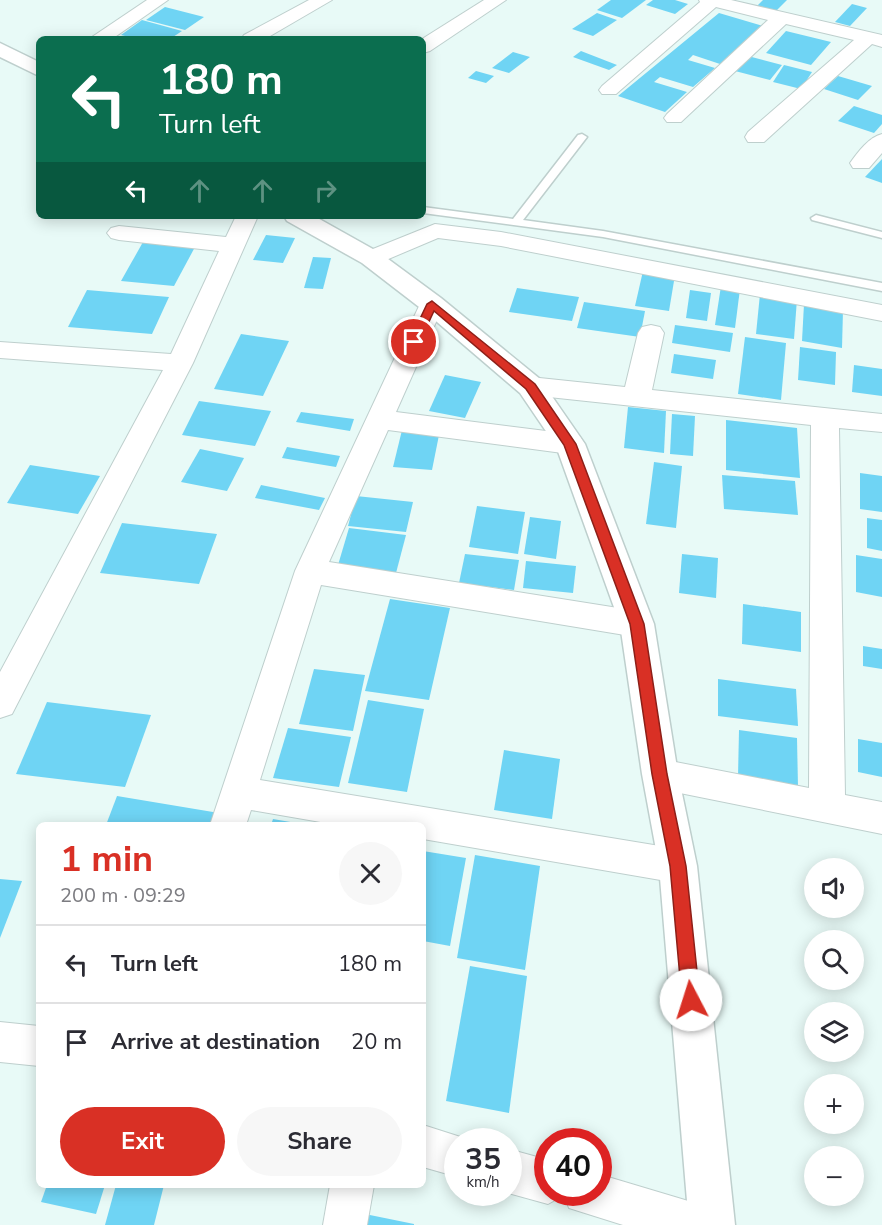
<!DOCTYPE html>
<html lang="en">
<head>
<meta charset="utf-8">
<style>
	:root { --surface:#fff; --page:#f7f7f7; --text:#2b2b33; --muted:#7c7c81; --line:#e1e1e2; --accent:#d93025 }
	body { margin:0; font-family:"Nunito Sans",sans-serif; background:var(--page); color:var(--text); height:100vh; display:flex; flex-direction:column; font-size:22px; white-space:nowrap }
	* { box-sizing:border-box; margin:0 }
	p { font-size:20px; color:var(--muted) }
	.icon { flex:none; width:33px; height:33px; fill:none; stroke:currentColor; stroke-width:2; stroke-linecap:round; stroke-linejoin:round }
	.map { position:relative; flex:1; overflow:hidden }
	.panel { position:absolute; left:36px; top:822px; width:390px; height:366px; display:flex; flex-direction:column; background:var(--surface); border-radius:9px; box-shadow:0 3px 15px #0003 }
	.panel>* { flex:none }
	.banner { position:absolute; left:36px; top:36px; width:390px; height:183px; border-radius:9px; box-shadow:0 3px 15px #0003; background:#0b6e4f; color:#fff; overflow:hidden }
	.tools { position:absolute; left:804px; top:858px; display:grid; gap:12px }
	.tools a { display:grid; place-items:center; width:60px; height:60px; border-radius:50%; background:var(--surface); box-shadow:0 3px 15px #0003; font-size:30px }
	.speed { position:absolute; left:444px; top:1128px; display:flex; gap:12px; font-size:30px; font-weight:700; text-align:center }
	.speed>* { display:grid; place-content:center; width:78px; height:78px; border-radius:50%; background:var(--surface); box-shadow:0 3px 15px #0003; line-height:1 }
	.speed small { font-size:15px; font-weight:400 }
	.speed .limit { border:9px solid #d22; background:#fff; color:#111 }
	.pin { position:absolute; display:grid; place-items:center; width:51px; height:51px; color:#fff; margin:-26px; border:3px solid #fff; border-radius:50%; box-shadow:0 2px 6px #0007 }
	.me { position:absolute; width:66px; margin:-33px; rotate:355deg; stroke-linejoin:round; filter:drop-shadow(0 0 4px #0008) }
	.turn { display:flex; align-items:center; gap:21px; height:126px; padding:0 24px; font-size:27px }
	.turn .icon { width:78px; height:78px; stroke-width:2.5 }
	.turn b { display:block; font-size:42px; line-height:51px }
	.lanes { display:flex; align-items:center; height:57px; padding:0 24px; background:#0003; justify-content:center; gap:30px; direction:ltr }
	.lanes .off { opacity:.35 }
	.round { display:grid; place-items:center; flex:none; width:63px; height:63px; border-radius:32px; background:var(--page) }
	.headline { display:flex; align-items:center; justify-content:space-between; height:102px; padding:0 24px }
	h1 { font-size:36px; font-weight:700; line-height:45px; color:var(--accent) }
	.cta { display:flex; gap:12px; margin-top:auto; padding:12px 24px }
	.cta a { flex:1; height:69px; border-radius:36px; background:var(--accent); color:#fff; font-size:24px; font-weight:700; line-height:69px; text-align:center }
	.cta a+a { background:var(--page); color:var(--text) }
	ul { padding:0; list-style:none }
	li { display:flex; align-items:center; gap:18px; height:78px; padding:0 24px; border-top:2px solid var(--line) }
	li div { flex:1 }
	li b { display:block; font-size:22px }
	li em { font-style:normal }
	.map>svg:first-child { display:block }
</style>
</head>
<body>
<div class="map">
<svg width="882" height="1225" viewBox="0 0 882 1225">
	<rect width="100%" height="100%" fill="#e8faf7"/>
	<g fill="#6fd4f4">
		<polygon points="611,0 646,0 622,18 597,10"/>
		<polygon points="653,0 675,0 688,4 675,14 646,5"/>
		<polygon points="763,0 787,0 775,12 756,7"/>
		<polygon points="852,4 867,8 850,26 835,22"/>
		<polygon points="165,7 204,17 185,30 146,20"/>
		<polygon points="597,13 617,20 593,36 572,29"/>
		<polygon points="719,13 763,26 720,64 693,55 688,60 715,68 693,87 660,77 654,82 687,92 665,112 618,96"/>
		<polygon points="142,20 182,31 170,39 137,39 121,35"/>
		<polygon points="786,31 831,42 811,65 766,53"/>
		<polygon points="581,51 617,65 609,70 573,57"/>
		<polygon points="513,52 530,57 509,73 492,68"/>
		<polygon points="748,56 782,65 770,80 735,71"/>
		<polygon points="784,65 812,72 801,89 773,82"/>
		<polygon points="476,71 494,76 486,83 468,78"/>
		<polygon points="838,76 872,86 858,100 824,89"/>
		<polygon points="854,106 882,115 882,124 874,133 838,121"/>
		<polygon points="882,159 882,183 865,177"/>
		<polygon points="266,235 295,238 283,263 253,260"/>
		<polygon points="143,242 195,247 174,286 121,281"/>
		<polygon points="313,257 331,258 323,289 304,288"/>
		<polygon points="643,271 675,275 669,311 635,306"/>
		<polygon points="721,286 740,289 735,328 715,325"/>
		<polygon points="517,288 579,297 572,321 509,312"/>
		<polygon points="87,290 169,297 152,334 68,327"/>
		<polygon points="690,290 711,293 707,321 686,318"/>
		<polygon points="760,294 797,299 794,339 756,334"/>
		<polygon points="584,302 645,311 640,337 577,328"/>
		<polygon points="804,304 843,310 842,348 802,341"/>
		<polygon points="675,325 733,333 730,352 672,343"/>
		<polygon points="241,334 289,341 263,396 214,389"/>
		<polygon points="745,337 786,343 781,400 738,394"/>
		<polygon points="800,347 836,352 835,385 798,380"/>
		<polygon points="674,354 716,360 713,379 671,373"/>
		<polygon points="854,365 882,369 882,396 852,392"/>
		<polygon points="445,375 481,382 465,418 429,411"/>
		<polygon points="199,401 271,411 255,446 182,435"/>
		<polygon points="628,407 666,411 664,453 624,448"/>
		<polygon points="301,412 354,419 350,431 296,422"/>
		<polygon points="672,414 695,416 693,456 670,454"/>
		<polygon points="726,420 797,428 800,478 726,470"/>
		<polygon points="403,426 440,430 432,470 393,467"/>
		<polygon points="287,447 340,456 336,467 282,458"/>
		<polygon points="200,449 244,458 227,491 181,482"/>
		<polygon points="654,462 682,466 676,528 646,524"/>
		<polygon points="30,465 100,476 78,514 7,503"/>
		<polygon points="860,473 882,476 882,512 860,509"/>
		<polygon points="722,475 795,481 798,515 724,509"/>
		<polygon points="261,485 325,498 319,510 255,498"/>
		<polygon points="356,496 413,502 406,532 348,526"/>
		<polygon points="477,506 525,512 518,554 469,547"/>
		<polygon points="530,517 561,521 556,559 524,554"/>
		<polygon points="867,518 882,520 882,551 867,548"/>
		<polygon points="122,523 217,534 199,584 100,573"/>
		<polygon points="349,528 406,535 396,573 338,565"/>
		<polygon points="465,554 519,560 514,590 459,583"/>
		<polygon points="682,554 718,558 716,598 679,593"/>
		<polygon points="856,555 882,559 882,597 856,592"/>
		<polygon points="526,561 576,566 573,593 523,588"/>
		<polygon points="390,599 450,608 429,700 365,691"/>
		<polygon points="743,604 801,612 801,652 742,644"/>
		<polygon points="863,646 882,649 882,669 863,666"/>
		<polygon points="314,669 365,675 353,731 299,724"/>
		<polygon points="718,679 796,689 798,726 718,716"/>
		<polygon points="368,700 424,709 407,792 348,783"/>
		<polygon points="47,702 151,715 125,787 16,774"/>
		<polygon points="288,728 351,737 339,787 273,778"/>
		<polygon points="739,730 797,738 798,787 738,777"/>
		<polygon points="858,739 882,743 882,777 858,772"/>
		<polygon points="504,750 560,759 552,819 494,810"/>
		<polygon points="117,796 219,813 215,825 106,825"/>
		<polygon points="273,819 302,824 302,825 271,825"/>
		<polygon points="423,851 466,858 450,946 423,941"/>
		<polygon points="475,855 540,866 525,970 457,958"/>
		<polygon points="0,879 22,881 0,938"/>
		<polygon points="470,966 527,976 509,1113 446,1101"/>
		<polygon points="47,1185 105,1185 96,1214 41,1202"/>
		<polygon points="116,1185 164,1185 154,1225 105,1225"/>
		<polygon points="365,1214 414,1224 414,1225 363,1225"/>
	</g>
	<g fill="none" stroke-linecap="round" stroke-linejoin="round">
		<g stroke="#becfcd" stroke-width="3">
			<g id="service">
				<polygon points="582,134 587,137 523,220 603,231 882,283 882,291 603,237 423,213 423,207 513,219 578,135"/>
				<polygon points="816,215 882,232 882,238 812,220 811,218"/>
			</g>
		</g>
		<g stroke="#becfcd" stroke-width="2">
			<g id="minor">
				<polygon points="147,0 168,0 112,39 89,39"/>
				<polygon points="309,0 332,0 265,39 241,39 244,35"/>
				<polygon points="484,0 506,0 430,51 423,53 422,39"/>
				<polygon points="699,0 731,0 882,35 882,47 872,44 764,142 748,142 745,137 748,132 854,40 786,24 681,122 667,122 664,118 667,114 768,20 716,7 616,94 602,94 599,90 602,86 700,2"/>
				<path d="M 882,134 L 882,153 L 869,168 L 853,168 L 850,163 C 858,152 869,137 882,134 Z"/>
				<polygon points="236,216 258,216 193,363 12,714 0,718 0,672 163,370 0,358 0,342 171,354 219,251 119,240 111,238 107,233 111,228 119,226 226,237"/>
				<polygon points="435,224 501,232 882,305 882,321 501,246 438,238 379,263 363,263 359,258 363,253"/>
				<polygon points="432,296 441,299 444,304 396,412 570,434 580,437 584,444 580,451 570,454 388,430 329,562 637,611 648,615 653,624 648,633 637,637 321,585 260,780 678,849 691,854 696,866 691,878 678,883 423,839 423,825 338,825 251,810 246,825 210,825 295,571 420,304 423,299"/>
				<polygon points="651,325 660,327 664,333 652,390 882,414 882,432 839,428 845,795 882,802 882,834 660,789 648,785 643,774 648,763 660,759 809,788 811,425 530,395 521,392 517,386 521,380 530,377 625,387 638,333 642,327"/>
				<polygon points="0,1022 39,1026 39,1066 0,1062"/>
				<polygon points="423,1125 473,1141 458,1142 458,1177 423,1167"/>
				<polygon points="508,1149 548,1160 548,1192 598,1192 598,1174 715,1209 721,1225 623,1225 569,1208 564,1195 548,1204 508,1193"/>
				<polygon points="330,1185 374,1185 367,1225 323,1225"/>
			</g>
		</g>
		<g stroke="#becfcd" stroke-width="3">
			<g id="tertiary">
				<polygon points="0,43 39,62 39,76 0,57"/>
				<polygon points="284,216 314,216 380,253 441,298 540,379 585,444 654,624 678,774 697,866 735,1225 689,1225 659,866 642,774 620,624 556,446 520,393 423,310 362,263 287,221"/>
			</g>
		</g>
		<use href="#service" fill="#fff" fill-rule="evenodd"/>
		<use href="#minor" fill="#fff" fill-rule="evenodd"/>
		<use href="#tertiary" fill="#fff" fill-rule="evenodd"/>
	</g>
	<polygon fill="#d93025" stroke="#8d1f18" stroke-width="1.5" points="432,301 535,384 576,444 644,624 667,774 686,866 700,1000 697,1007 691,1009 685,1007 682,1000 670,866 652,774 630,624 564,445 526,389 434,311 418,345 409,342 427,304"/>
</svg>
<div class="tools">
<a><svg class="icon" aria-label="sound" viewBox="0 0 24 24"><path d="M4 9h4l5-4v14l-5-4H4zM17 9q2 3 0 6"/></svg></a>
<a><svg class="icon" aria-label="search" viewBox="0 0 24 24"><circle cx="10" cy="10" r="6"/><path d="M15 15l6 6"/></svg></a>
<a><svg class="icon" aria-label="layers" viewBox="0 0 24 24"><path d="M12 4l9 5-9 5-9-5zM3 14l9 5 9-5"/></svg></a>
<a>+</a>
<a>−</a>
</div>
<div class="speed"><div>35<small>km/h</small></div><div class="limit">40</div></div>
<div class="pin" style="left:414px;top:342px;background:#d93025"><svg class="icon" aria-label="arrive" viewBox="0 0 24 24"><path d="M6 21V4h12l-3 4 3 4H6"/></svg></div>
<svg class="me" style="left:691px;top:1000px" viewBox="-20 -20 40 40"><circle r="19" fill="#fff"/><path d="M0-13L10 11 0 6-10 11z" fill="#d93025"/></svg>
<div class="banner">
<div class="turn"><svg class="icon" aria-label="left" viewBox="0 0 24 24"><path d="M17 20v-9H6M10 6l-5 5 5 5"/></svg><div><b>180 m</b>Turn left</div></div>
<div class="lanes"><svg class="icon" aria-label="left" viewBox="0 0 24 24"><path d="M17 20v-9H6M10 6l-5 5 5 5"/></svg><svg class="icon off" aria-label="ahead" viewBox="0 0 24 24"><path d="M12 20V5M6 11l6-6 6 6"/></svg><svg class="icon off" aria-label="ahead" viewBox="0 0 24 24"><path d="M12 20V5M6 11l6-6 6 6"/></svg><svg class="icon off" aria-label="right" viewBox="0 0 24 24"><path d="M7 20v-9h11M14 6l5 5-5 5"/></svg></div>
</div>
<section class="panel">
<div class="headline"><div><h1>1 min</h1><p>200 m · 09:29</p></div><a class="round"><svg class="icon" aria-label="close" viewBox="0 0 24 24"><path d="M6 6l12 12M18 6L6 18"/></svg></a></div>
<ul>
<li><svg class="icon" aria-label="left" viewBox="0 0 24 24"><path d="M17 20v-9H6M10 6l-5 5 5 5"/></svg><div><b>Turn left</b></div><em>180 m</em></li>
<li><svg class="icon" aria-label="arrive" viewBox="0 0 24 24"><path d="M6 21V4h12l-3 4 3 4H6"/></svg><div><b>Arrive at destination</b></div><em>20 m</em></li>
</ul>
<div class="cta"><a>Exit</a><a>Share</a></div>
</section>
</div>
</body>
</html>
